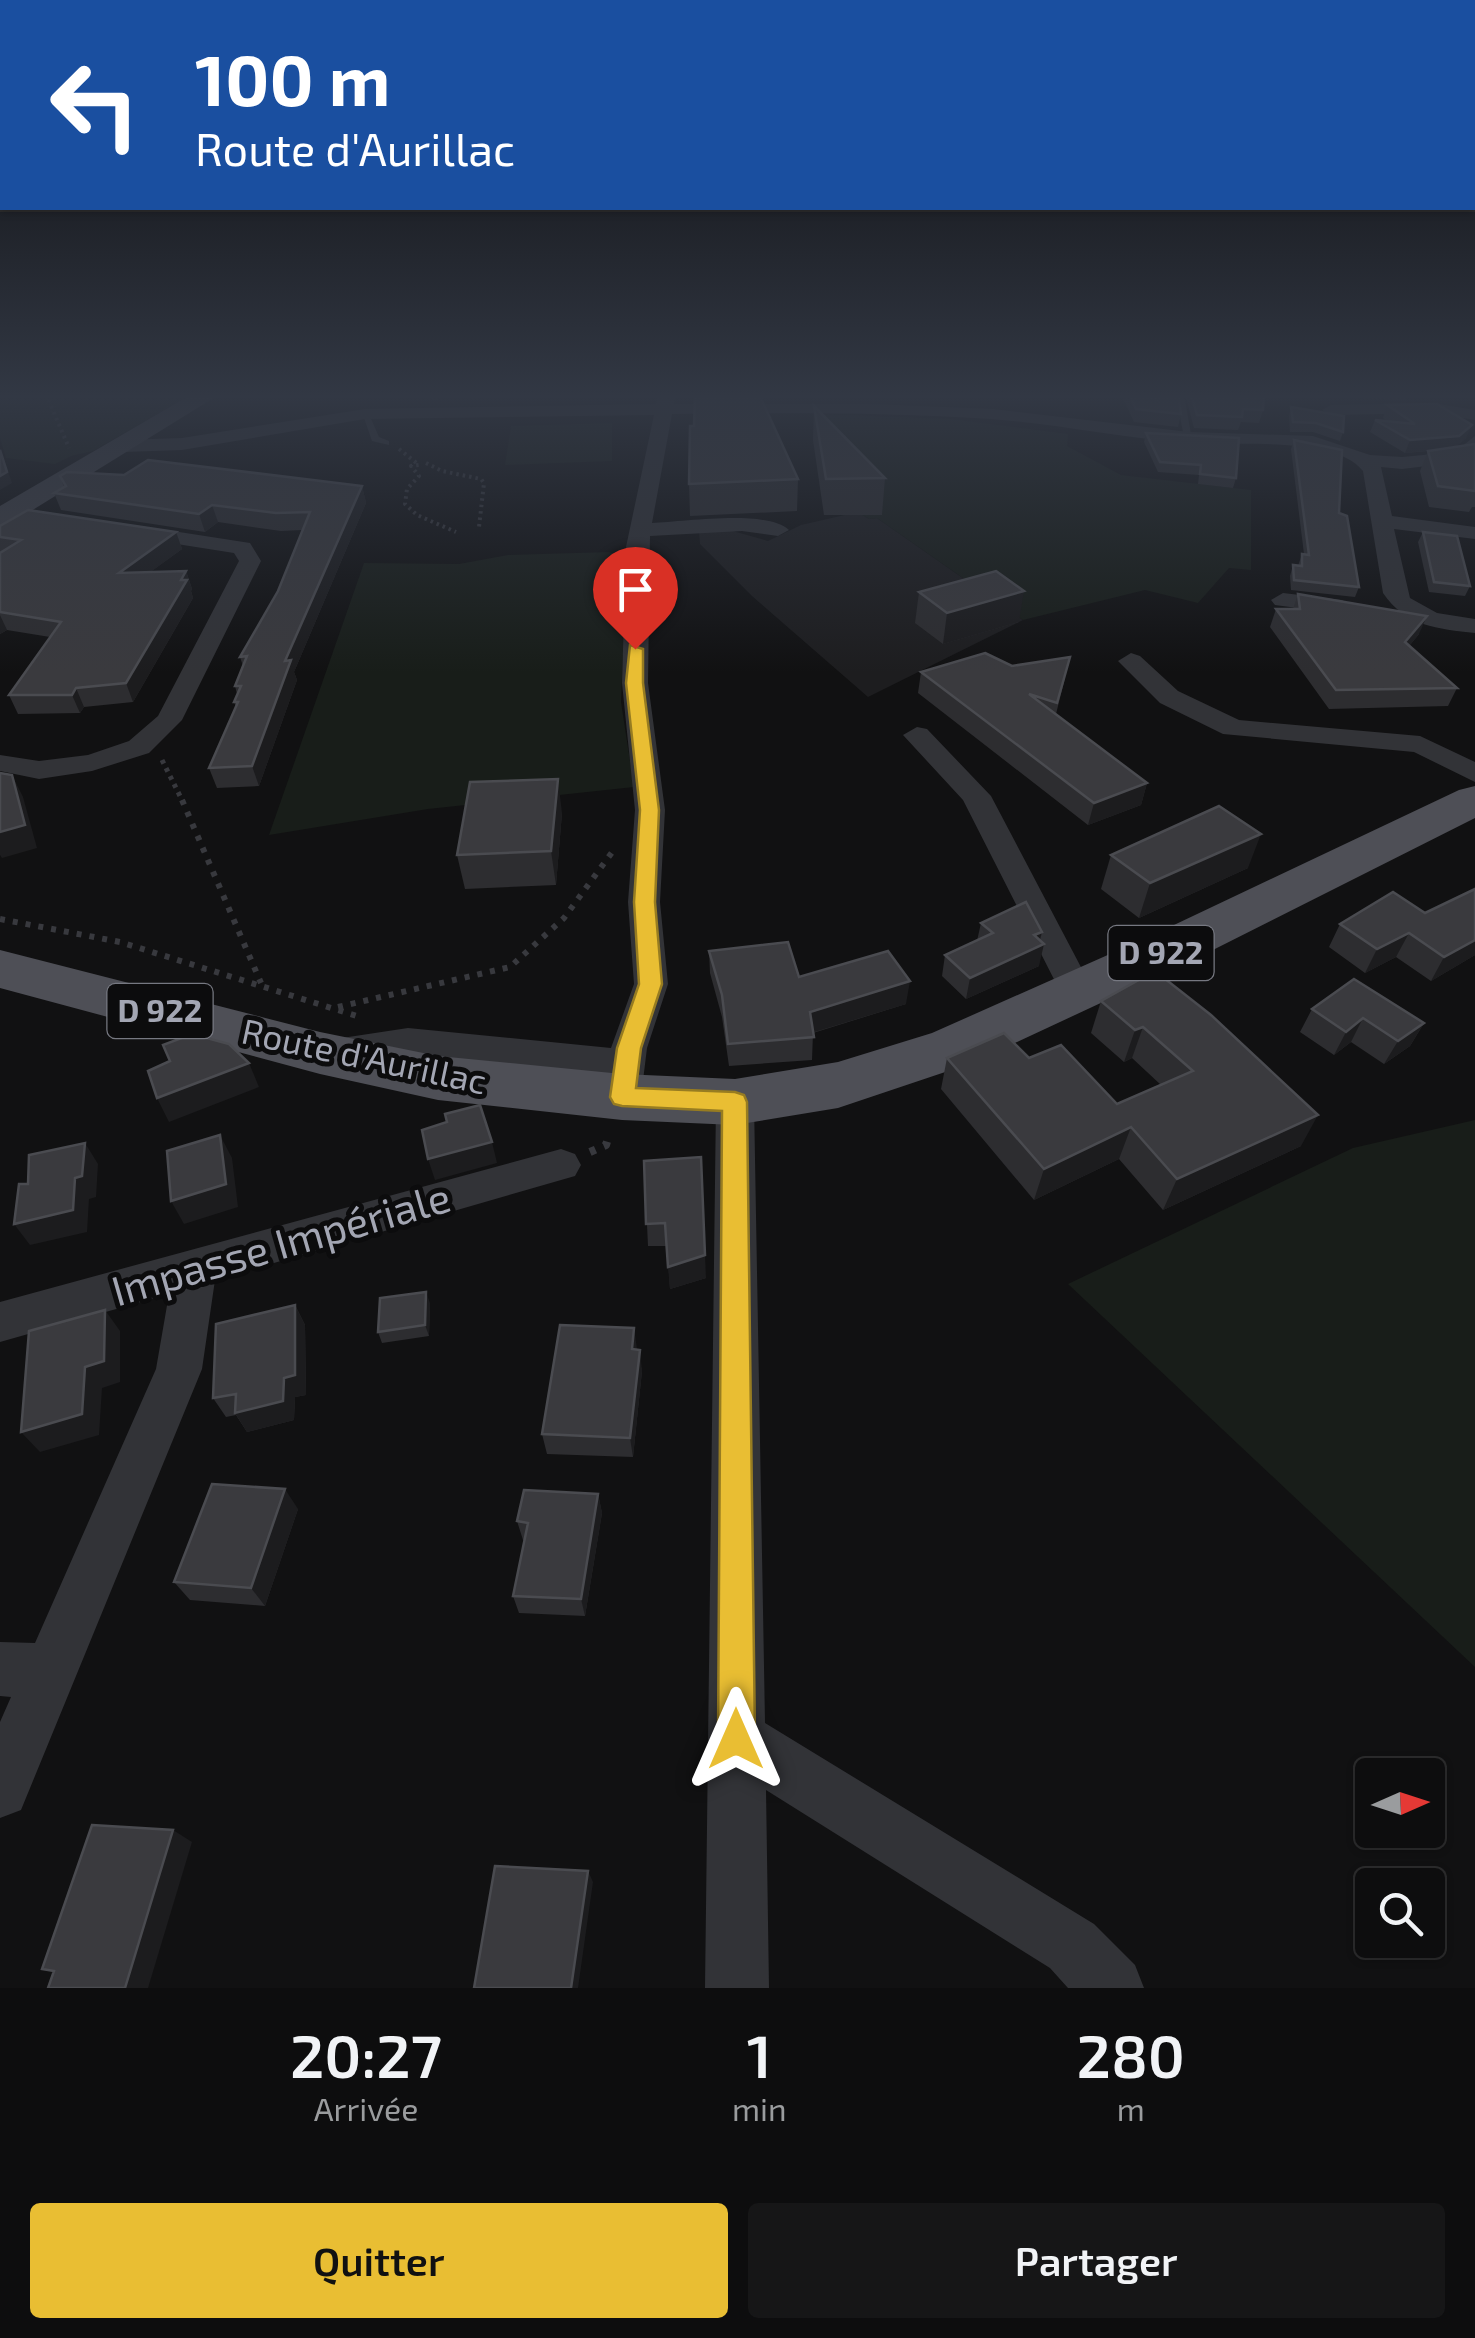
<!DOCTYPE html>
<html lang="fr">
<head>
<meta charset="utf-8">
<style>
	:root { --surface:#0d0d0e; --page:#161617; --text:#f1f3f6; --muted:#9a9c9e; --line:#2d2d2e; --accent:#e9be33 }
	body { margin:0; font-family:"Exo 2",sans-serif; background:var(--page); color:var(--text); height:100vh; display:flex; flex-direction:column; font-size:38px; white-space:nowrap }
	* { box-sizing:border-box; margin:0 }
	p { font-size:32px; color:var(--muted) }
	.icon { flex:none; width:55px; height:55px; fill:none; stroke:currentColor; stroke-width:2; stroke-linecap:round; stroke-linejoin:round }
	.map { position:relative; height:1988px; overflow:hidden }
	.side { display:flex; flex-direction:column; background:var(--surface); flex:1 }
	.side>* { flex:none }
	.guide { position:absolute; left:0px; top:0px; width:1475px; height:210px; box-shadow:0 2px 8px #0004,0 0 0 2px var(--line); background:#1a4fa0; color:#fff; overflow:hidden }
	.needle { width:65px; rotate:87deg }
	.tools { position:absolute; left:1355px; top:1758px; display:grid; gap:20px }
	.tools a { display:grid; place-items:center; width:90px; height:90px; border-radius:10px; background:var(--surface); box-shadow:0 2px 8px #0004,0 0 0 2px var(--line); font-size:50px }
	.pin { position:absolute; display:grid; place-items:center; width:85px; height:85px; color:#fff; margin:-102px -42px; border-radius:50% 50% 50% 0; rotate:-45deg; box-shadow:0 0 10px #0007 }
	.pin .icon { rotate:45deg }
	.me { position:absolute; width:110px; margin:-55px; rotate:0deg; stroke-linejoin:round; filter:drop-shadow(0 0 8px #0008) }
	.turn { display:flex; align-items:center; gap:35px; height:210px; padding:0 30px; font-size:45px }
	.turn .icon { width:130px; height:130px; stroke-width:2.5 }
	.turn b { display:block; font-size:70px; line-height:85px }
	.eta { display:flex; justify-content:space-evenly; align-items:center; height:170px; text-align:center }
	.eta b { font-size:60px; font-weight:600; line-height:70px }
	.primary-button { display:flex; gap:20px; margin-top:auto; padding:20px 30px }
	.primary-button a { flex:1; height:115px; border-radius:10px; background:var(--accent); color:#111; font-size:40px; font-weight:600; line-height:115px; text-align:center }
	.primary-button a+a { background:var(--page); color:var(--text) }
	.map>svg:first-child { display:block }
</style>
</head>
<body>
<div class="map">
<svg width="1475" height="1988" viewBox="0 0 1475 1988">
	<rect width="100%" height="100%" fill="#111112"/>
	<polygon fill="#1d1d1f" points="858,512 869,519 877,518 1023,620 868,697 752,596 700,544 699,531 729,530 768,541 801,525"/>
	<g fill="#181d19">
		<polygon points="0,394 192,394 93,451 71,456 55,464 6,458 0,438"/>
		<polygon points="819,414 951,419 1068,434 1067,446 1121,475 1251,490 1251,570 1229,568 1198,603 1145,590 1023,620 877,518 869,519 858,512"/>
		<polygon points="612,423 612,461 505,465 511,426"/>
		<polygon points="609,552 627,559 621,702 634,787 428,809 269,835 364,563 459,564 508,555"/>
		<polygon points="1475,1120 1475,1667 1068,1284 1353,1148"/>
	</g>
	<g fill="none" stroke-linecap="round" stroke-linejoin="round">
		<g stroke="#38393e" stroke-width="4" stroke-dasharray="2.5 4" stroke-linecap="butt">
			<polyline points="46,394 69,448"/>
			<polyline points="399,449 419,465 411,466 419,476 407,489 405,504 417,515 456,532"/>
			<polyline points="426,463 442,471 481,479 484,483 479,527"/>
		</g>
		<polyline stroke="#38393e" stroke-width="5" stroke-dasharray="4 5" stroke-linecap="butt" points="162,760 183,802"/>
		<g stroke="#38393e" stroke-width="6" stroke-dasharray="5 8" stroke-linecap="butt">
			<polyline points="182,800 261,983"/>
			<polyline points="0,919 120,942 360,1017"/>
			<polyline points="338,1007 510,967 564,918 613,851"/>
		</g>
		<polyline stroke="#38393e" stroke-width="8" stroke-dasharray="6 9" stroke-linecap="butt" points="590,1152 606,1145 609,1135"/>
		<g fill="#323337" fill-rule="evenodd">
			<polygon points="1176,394 1184,394 1192,440 1184,438"/>
			<polygon points="362,412 368,412 379,437 389,441 389,445 372,441"/>
		</g>
		<g fill="#323337" fill-rule="evenodd">
			<path d="M 659,394 L 675,394 L 674,404 L 870,404 L 993,409 L 1189,432 L 1313,436 L 1370,455 L 1402,457 L 1455,452 L 1475,436 L 1475,453 L 1468,461 L 1402,469 L 1381,467 L 1392,516 L 1475,527 L 1475,539 L 1394,529 L 1410,598 L 1437,613 L 1475,619 L 1475,633 C 1438,629 1405,626 1383,593 L 1363,471 C 1334,434 1232,447 1187,443 C 1122,438 1057,424 991,419 C 885,412 778,413 672,414 L 652,523 C 684,522 766,509 789,530 L 778,536 L 742,531 L 650,536 L 648,683 L 665,810 L 660,902 L 668,984 L 647,1048 L 641,1097 L 635,1107 L 622,1112 L 609,1107 L 603,1097 L 606,1075 L 408,1054 L 335,1065 L 322,1061 L 317,1051 L 322,1041 L 408,1028 L 611,1048 L 634,984 L 628,902 L 635,810 L 622,683 L 626,547 L 654,415 L 365,419 L 182,450 L 123,452 L 114,446 L 123,440 L 182,438 L 365,409 L 656,404 Z"/>
			<polygon points="1433,403 1475,410 1475,420 1433,413 1331,415 1322,410 1331,405"/>
			<polygon points="134,525 250,543 261,561 182,720 149,753 92,771 39,779 0,771 0,755 39,761 88,755 129,741 158,716 239,561 234,553 126,536 123,531"/>
			<polygon points="1283,593 1342,600 1354,607 1342,614 1275,605 1271,600"/>
			<polygon points="1131,653 1140,656 1178,691 1239,720 1420,736 1475,762 1475,782 1414,752 1223,734 1160,703 1118,661"/>
			<polygon points="917,727 927,729 991,796 1093,990 1088,999 1076,1002 1064,999 963,800 903,735"/>
			<polygon points="735,1087 748,1092 754,1102 765,1723 1094,1924 1135,1965 1144,1988 1068,1988 1050,1968 766,1790 769,1988 705,1988 716,1102 722,1092"/>
			<polygon points="561,1149 575,1154 581,1165 575,1176 215,1280 202,1369 21,1810 0,1818 0,1722 11,1697 0,1696 0,1642 35,1643 156,1369 169,1294 0,1342 0,1302"/>
		</g>
		<polygon fill="#404147" fill-rule="evenodd" points="192,394 220,394 10,524 0,527 0,506"/>
		<polygon fill="#4e4f56" fill-rule="evenodd" points="1475,786 1475,818 1193,960 972,1063 838,1108 735,1125 622,1120 438,1100 320,1074 0,988 0,950 320,1032 438,1056 622,1074 735,1079 838,1062 932,1033 1155,934 1459,790"/>
	</g>
	<g fill="#2d2d30">
		<polygon points="426,394 502,394 471,399 465,394 434,400"/>
		<polygon points="692,394 759,394 798,479 797,511 690,516 689,484 695,400"/>
		<polygon points="1027,394 1120,394 1119,395"/>
		<polygon points="1121,394 1178,394 1181,414 1178,427 1134,422"/>
		<polygon points="1185,394 1264,394 1263,410 1259,423 1241,422 1238,430 1194,428"/>
		<polygon points="1356,394 1408,394 1406,400 1354,398"/>
		<polygon points="1387,405 1466,438 1455,447 1475,444 1475,507 1472,507 1469,512 1429,507 1420,471 1428,451 1405,453 1370,432 1375,420 1387,421 1383,418"/>
		<polygon points="814,406 885,478 882,515 824,515 813,440"/>
		<polygon points="1291,407 1343,432 1340,441 1313,432 1290,432 1289,416"/>
		<polygon points="1146,433 1236,478 1233,488 1198,484 1199,475 1158,472 1144,442"/>
		<polygon points="1294,440 1339,513 1359,587 1355,597 1291,590 1290,576 1293,565 1298,566 1302,554 1304,554 1291,449"/>
		<polygon points="60,476 362,486 366,503 294,672 297,680 259,786 217,788 209,768 236,707 234,702 237,694 235,686 243,666 240,657 278,591 302,530 281,531 218,522 205,532 61,510 54,493 64,487"/>
		<polygon points="0,526 176,532 182,549 150,572 186,571 192,589 191,591 193,598 133,702 84,707 80,713 18,714 9,695 50,637 7,630 0,634 0,553 2,552 0,552"/>
		<polygon points="1423,532 1470,586 1465,596 1429,592 1418,542"/>
		<polygon points="919,592 1019,622 943,644 915,623"/>
		<polygon points="1298,594 1419,634 1409,646 1457,688 1448,706 1329,709 1270,627 1276,609 1293,609"/>
		<polygon points="1012,666 1065,678 1056,714 1147,783 1141,805 1088,825 918,693 921,672"/>
		<polygon points="562,813 556,885 465,889 457,855"/>
		<polygon points="1111,855 1248,868 1139,918 1101,889"/>
		<polygon points="1475,889 1475,955 1431,981 1396,957 1365,973 1329,947 1340,924 1425,913"/>
		<polygon points="981,923 1042,932 1040,940 1039,966 966,999 942,976 945,955 977,941"/>
		<polygon points="709,951 799,977 906,1004 813,1033 812,1060 729,1066 722,1017 710,973"/>
		<polygon points="1155,971 1301,1146 1163,1210 1119,1159 1034,1200 941,1089 947,1058 1029,1058 1117,1104 1161,1085 1132,1058 1124,1062 1091,1033 1101,1001"/>
		<polygon points="1312,1009 1424,1023 1410,1046 1384,1064 1351,1042 1334,1055 1300,1032"/>
		<polygon points="644,1161 706,1278 670,1289 667,1246 648,1246"/>
		<polygon points="430,1303 429,1336 382,1343 378,1332"/>
		<polygon points="295,1305 305,1325 306,1395 295,1397 294,1420 247,1432 236,1415 226,1417 213,1398"/>
		<polygon points="637,1350 642,1371 633,1457 547,1454 542,1434"/>
		<polygon points="598,1494 602,1513 585,1616 519,1613 513,1596 524,1540 523,1540 517,1521"/>
		<polygon points="298,1509 265,1606 190,1600 174,1582"/>
	</g>
	<g fill="#1c1c1e">
		<polygon points="432,394 465,394 434,400"/>
		<polygon points="470,394 502,394 471,399"/>
		<polygon points="1472,425 1466,438 1454,448 1405,453 1410,440"/>
		<polygon points="0,448 12,483 0,490"/>
		<polygon points="362,486 366,503 294,672 297,680 259,786 252,766 285,661"/>
		<polygon points="212,505 218,522 205,532 199,514"/>
		<polygon points="176,532 182,549 126,590 119,573"/>
		<polygon points="186,571 192,589 191,591 193,598 133,702 126,683"/>
		<polygon points="1024,591 1019,622 943,644 947,613"/>
		<polygon points="0,615 7,630 0,634"/>
		<polygon points="1427,616 1419,634 1398,660 1405,642"/>
		<polygon points="76,688 84,707 80,713 72,695"/>
		<polygon points="12,775 23,797 37,848 2,858 0,855 0,832"/>
		<polygon points="558,779 562,813 556,885 551,851"/>
		<polygon points="1147,783 1141,805 1088,825 1094,803"/>
		<polygon points="1261,834 1248,868 1139,918 1150,883"/>
		<polygon points="1042,932 1038,947 1044,944 1039,966 966,999 970,978 1034,935"/>
		<polygon points="1409,933 1396,957 1365,973 1377,949"/>
		<polygon points="1475,940 1475,955 1431,981 1444,957"/>
		<polygon points="910,981 906,1004 808,1034 810,1012"/>
		<polygon points="1363,1018 1351,1042 1334,1055 1346,1032"/>
		<polygon points="1424,1023 1410,1046 1384,1064 1398,1041"/>
		<polygon points="1143,1027 1132,1058 1124,1062 1135,1030"/>
		<polygon points="249,1063 259,1087 169,1122 157,1098"/>
		<polygon points="1318,1115 1301,1146 1163,1210 1177,1179"/>
		<polygon points="1131,1127 1119,1159 1034,1200 1044,1169"/>
		<polygon points="220,1135 232,1158 238,1207 184,1224 171,1201"/>
		<polygon points="492,1142 497,1163 435,1180 428,1159"/>
		<polygon points="85,1143 98,1164 96,1197 89,1199 87,1232 30,1245 14,1224 75,1178"/>
		<polygon points="705,1255 706,1278 670,1289 668,1267"/>
		<polygon points="426,1292 430,1303 429,1336 425,1325"/>
		<polygon points="295,1305 305,1325 306,1395 295,1397 294,1420 247,1432 235,1413 284,1378"/>
		<polygon points="105,1310 120,1331 120,1382 102,1388 99,1435 40,1452 21,1432 85,1367"/>
		<polygon points="634,1328 637,1349 632,1349"/>
		<polygon points="640,1350 642,1371 633,1457 630,1438"/>
		<polygon points="285,1489 298,1509 265,1606 251,1588"/>
		<polygon points="598,1494 602,1513 585,1616 581,1599"/>
		<polygon points="173,1830 192,1842 148,1988 125,1988"/>
		<polygon points="588,1871 593,1882 578,1988 571,1988"/>
	</g>
	<g fill="#3a3a3e" stroke="#4a4b50" stroke-width="2.5">
		<polygon points="695,394 759,394 798,479 689,484 690,426 694,426"/>
		<polygon points="1129,394 1144,394 1157,400 1153,394 1178,394 1181,414 1136,409"/>
		<polygon points="1191,394 1264,394 1263,410 1243,409 1242,417 1197,415"/>
		<polygon points="1437,404 1472,425 1459,436 1410,440 1375,420 1415,424 1387,405"/>
		<polygon points="814,406 885,478 826,479"/>
		<polygon points="1291,407 1344,416 1343,432 1316,423 1293,422"/>
		<polygon points="1146,433 1239,438 1236,478 1200,474 1201,465 1160,462"/>
		<polygon points="1294,440 1342,450 1339,513 1347,516 1359,587 1294,580 1293,565 1302,566 1302,554 1309,555"/>
		<polygon points="1475,444 1475,491 1438,486 1428,451"/>
		<polygon points="0,450 7,472 0,476"/>
		<polygon points="148,460 362,486 285,661 291,660 252,766 209,768 238,702 234,702 241,686 235,686 247,656 240,657 278,591 310,512 276,513 212,505 199,514 54,493 66,486 60,476 67,472 124,475"/>
		<polygon points="28,510 176,532 119,573 186,571 181,580 187,580 126,683 76,688 72,695 9,695 61,622 0,612 0,553 21,540 0,537 0,526"/>
		<polygon points="1423,532 1457,536 1470,586 1434,582"/>
		<polygon points="996,571 1024,591 947,613 919,592"/>
		<polygon points="1298,594 1427,616 1405,642 1457,688 1336,690 1276,609 1300,609"/>
		<polygon points="985,653 1012,666 1070,657 1057,703 1029,694 1147,783 1094,803 921,672"/>
		<polygon points="0,773 12,775 25,825 0,832"/>
		<polygon points="558,779 551,851 457,855 470,782"/>
		<polygon points="1219,806 1261,834 1150,883 1111,855"/>
		<polygon points="1475,889 1475,940 1444,957 1409,933 1377,949 1340,924 1393,892 1425,913"/>
		<polygon points="1026,902 1042,932 1034,935 1044,944 970,978 945,955 993,933 981,923"/>
		<polygon points="788,942 799,977 888,951 910,981 810,1012 814,1037 728,1044 722,995 709,951"/>
		<polygon points="1155,971 1211,1015 1318,1115 1177,1179 1131,1127 1044,1169 947,1058 1004,1033 1029,1058 1061,1045 1117,1104 1193,1071 1143,1027 1135,1030 1101,1001"/>
		<polygon points="1354,979 1424,1023 1398,1041 1363,1018 1346,1032 1312,1009"/>
		<polygon points="192,1034 229,1044 249,1063 157,1098 148,1071 170,1061 163,1045"/>
		<polygon points="480,1105 492,1142 428,1159 422,1130 447,1122 445,1114"/>
		<polygon points="220,1135 226,1184 171,1201 167,1151"/>
		<polygon points="85,1143 82,1176 75,1178 73,1210 14,1224 19,1184 28,1184 29,1155"/>
		<polygon points="701,1157 705,1255 668,1267 665,1223 646,1224 644,1161"/>
		<polygon points="426,1292 425,1325 378,1332 380,1298"/>
		<polygon points="295,1305 295,1375 284,1378 283,1401 235,1413 236,1394 213,1398 216,1324"/>
		<polygon points="105,1310 104,1361 85,1367 82,1414 21,1432 29,1331"/>
		<polygon points="560,1325 634,1328 632,1349 640,1350 630,1438 542,1434"/>
		<polygon points="212,1484 285,1489 251,1588 174,1582"/>
		<polygon points="524,1490 598,1494 581,1599 513,1596 528,1523 517,1521"/>
		<polygon points="92,1825 173,1830 125,1988 48,1988 54,1971 42,1969"/>
		<polygon points="495,1866 588,1871 571,1988 474,1988"/>
	</g>
	<linearGradient id="sky" x2="0" y2="1"><stop stop-color="#09090a"/><stop offset="0.59" stop-color="#323844"/><stop offset="1" stop-color="#323844" stop-opacity="0"/></linearGradient>
	<rect width="1475" height="672" fill="url(#sky)"/>
	<polygon fill="#e9be33" stroke="#977c21" stroke-width="2.5" points="630,645 643,649 643,683 659,810 655,902 662,984 641,1048 636,1088 735,1092 744,1095 747,1102 755,1739 750,1752 736,1757 723,1752 718,1739 722,1111 622,1106 614,1104 610,1097 617,1048 639,984 634,902 640,810 626,683"/>
	<g text-anchor="middle" stroke-width="10" stroke-linejoin="round" paint-order="stroke">
		<g fill="#0c0c0d" stroke="#767881" stroke-width="2.5">
			<rect x="1108.5" y="926" width="105" height="54" rx="8"/>
			<rect x="107.5" y="984" width="105" height="54" rx="8"/>
		</g>
		<g font-size="32" font-weight="bold" fill="#a3a6b3">
			<text x="1161" y="964">D 922</text>
			<text x="160" y="1022">D 922</text>
		</g>
		<g font-size="35" fill="#a3a6b3" stroke="#0c0c0d">
			<text transform="translate(364 1057) rotate(12)" y="12">Route d'Aurillac</text>
		</g>
		<g font-size="42" fill="#a3a6b3" stroke="#0c0c0d">
			<text transform="translate(281 1244) rotate(-16)" y="15">Impasse Impériale</text>
		</g>
	</g>
</svg>
<div class="tools">
<a><svg class="needle" viewBox="-14 -14 28 28"><path d="M0-13l5 13h-10z" fill="#e53935"/><path d="M0 13l5-13h-10z" fill="#9a9c9e"/></svg></a>
<a><svg class="icon" aria-label="search" viewBox="0 0 24 24"><circle cx="10" cy="10" r="6"/><path d="M15 15l6 6"/></svg></a>
</div>
<div class="pin" style="left:635px;top:649px;background:#d93025"><svg class="icon" aria-label="arrive" viewBox="0 0 24 24"><path d="M6 21V4h12l-3 4 3 4H6"/></svg></div>
<svg class="me" style="left:736px;top:1739px" viewBox="-20 -20 40 40"><path d="M0-17L14 15 0 8-14 15z" fill="#e9be33" stroke="#fff" stroke-width="4"/></svg>
<div class="guide">
<div class="turn"><svg class="icon" aria-label="left" viewBox="0 0 24 24"><path d="M17 20v-9H6M10 6l-5 5 5 5"/></svg><div><b>100 m</b>Route d'Aurillac</div></div>
</div>
</div>
<section class="side">
<div class="eta">
<div><b>20:27</b><p>Arrivée</p></div>
<div><b>1</b><p>min</p></div>
<div><b>280</b><p>m</p></div>
</div>
<div class="primary-button"><a>Quitter</a><a>Partager</a></div>
</section>
</body>
</html>
